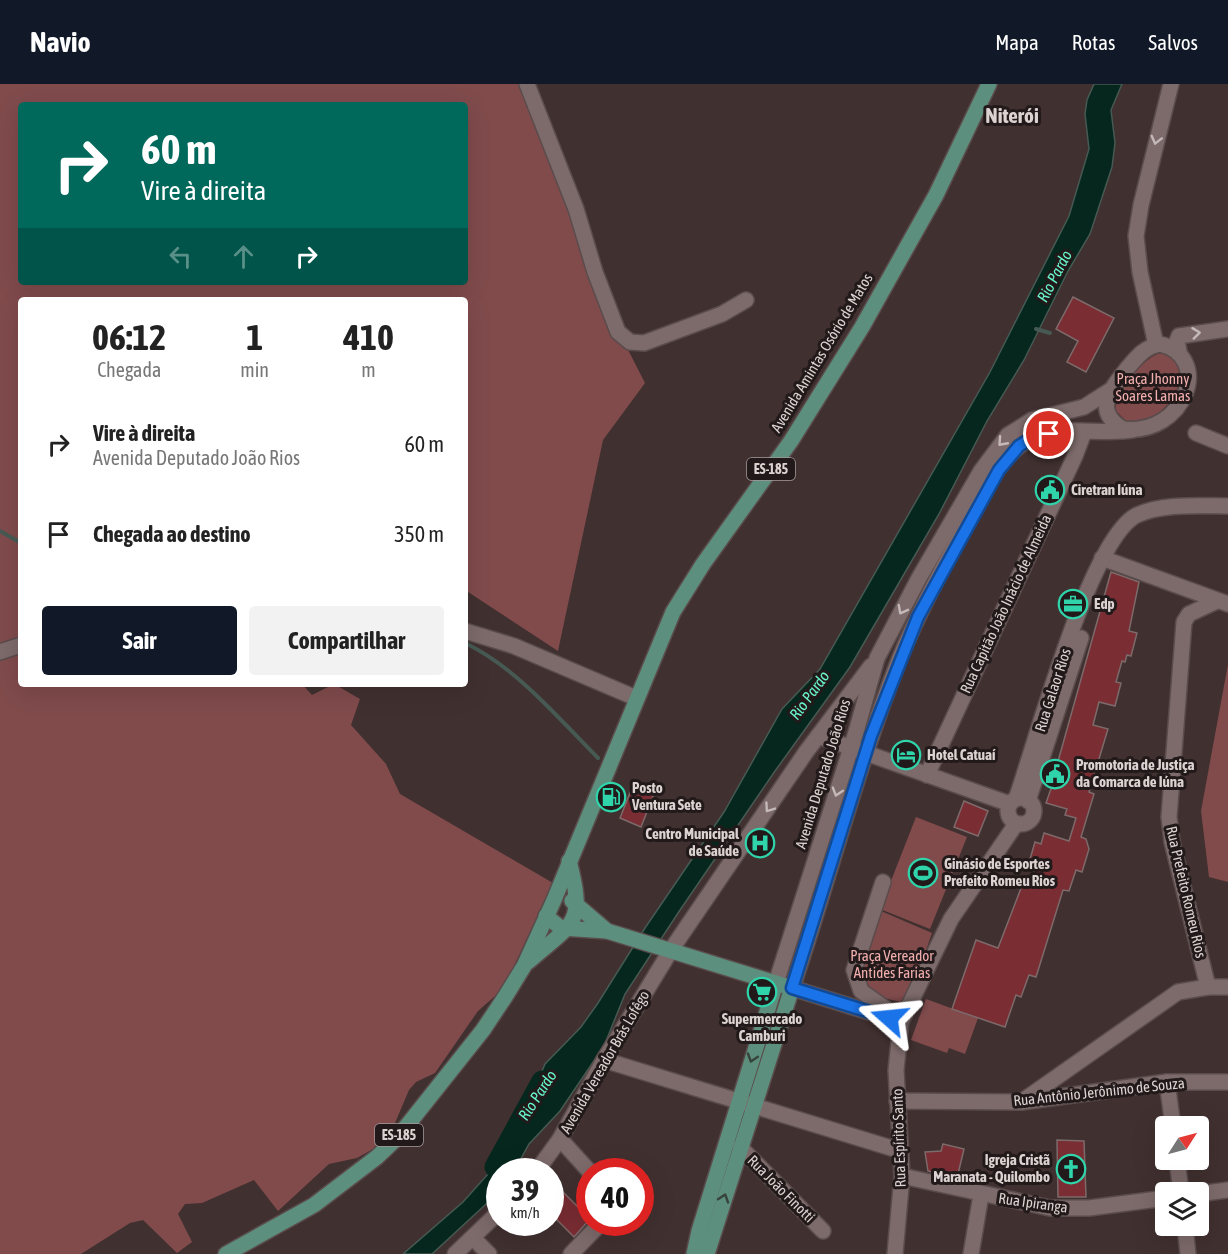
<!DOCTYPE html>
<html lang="pt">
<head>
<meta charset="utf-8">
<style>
	:root { --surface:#fff; --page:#f2f2f2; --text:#222; --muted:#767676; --accent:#111827 }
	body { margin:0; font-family:"Asap Condensed",sans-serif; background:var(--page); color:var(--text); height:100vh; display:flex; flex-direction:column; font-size:22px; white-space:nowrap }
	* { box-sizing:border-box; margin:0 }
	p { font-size:20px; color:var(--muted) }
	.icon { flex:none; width:33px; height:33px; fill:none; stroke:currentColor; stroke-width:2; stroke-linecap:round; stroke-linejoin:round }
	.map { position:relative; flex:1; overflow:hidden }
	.drawer { position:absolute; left:18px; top:213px; width:450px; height:390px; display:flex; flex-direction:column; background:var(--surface); border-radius:6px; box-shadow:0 6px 24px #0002 }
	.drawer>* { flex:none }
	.guide { position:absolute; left:18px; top:18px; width:450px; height:183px; border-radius:6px; box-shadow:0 6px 24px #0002; background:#00695c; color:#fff; overflow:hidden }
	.needle { width:39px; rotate:54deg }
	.fabs { position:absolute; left:1155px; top:1032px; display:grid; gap:12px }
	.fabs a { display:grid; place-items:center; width:54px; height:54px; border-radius:6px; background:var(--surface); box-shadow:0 6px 24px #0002; font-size:30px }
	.speed { position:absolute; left:486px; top:1074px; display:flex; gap:12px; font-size:30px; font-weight:700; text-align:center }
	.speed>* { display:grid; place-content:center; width:78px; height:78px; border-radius:50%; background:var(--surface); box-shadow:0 6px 24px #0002; line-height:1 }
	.speed small { font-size:15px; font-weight:400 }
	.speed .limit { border:9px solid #d22; background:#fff; color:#111 }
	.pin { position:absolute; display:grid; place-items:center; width:51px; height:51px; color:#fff; margin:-26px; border:3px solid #fff; border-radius:50%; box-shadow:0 2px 6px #0007 }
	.me { position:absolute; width:66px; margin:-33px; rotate:288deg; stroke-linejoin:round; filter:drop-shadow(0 0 4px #0008) }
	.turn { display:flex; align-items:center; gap:21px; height:126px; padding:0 24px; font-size:27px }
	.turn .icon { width:78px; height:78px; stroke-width:2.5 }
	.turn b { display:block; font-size:42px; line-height:51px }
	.lanes { display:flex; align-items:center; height:57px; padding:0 24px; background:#0003; justify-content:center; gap:30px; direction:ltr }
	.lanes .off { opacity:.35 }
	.eta { display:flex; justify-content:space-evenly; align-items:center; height:102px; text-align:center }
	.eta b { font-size:36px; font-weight:700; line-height:42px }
	.cta { display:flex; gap:12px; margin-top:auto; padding:12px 24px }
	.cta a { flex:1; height:69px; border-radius:6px; background:var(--accent); color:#fff; font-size:24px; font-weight:700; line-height:69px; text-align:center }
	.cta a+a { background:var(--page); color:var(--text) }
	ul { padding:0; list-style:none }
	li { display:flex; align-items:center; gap:18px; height:90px; padding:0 24px }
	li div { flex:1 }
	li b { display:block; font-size:22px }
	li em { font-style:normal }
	header { display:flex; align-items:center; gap:36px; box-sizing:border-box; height:84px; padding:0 30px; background:var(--accent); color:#fff }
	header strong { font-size:28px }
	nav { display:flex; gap:33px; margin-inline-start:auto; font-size:21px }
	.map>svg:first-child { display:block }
</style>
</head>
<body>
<header>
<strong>Navio</strong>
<nav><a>Mapa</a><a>Rotas</a><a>Salvos</a></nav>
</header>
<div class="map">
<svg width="1228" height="1170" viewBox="0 0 1228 1170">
	<rect width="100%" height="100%" fill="#413030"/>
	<g fill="#814b4c" fill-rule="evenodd">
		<path d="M 0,0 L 529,0 L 621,252 L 645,299 L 603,356 L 558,567 L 465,506 L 465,216 L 21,216 L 21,600 L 302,600 L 312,611 L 334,600 L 360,615 L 351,641 L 386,680 L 400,710 L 553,799 L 503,905 L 478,927 L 435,989 L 416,998 L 409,1006 L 395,1039 L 373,1065 L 357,1074 L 329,1080 L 278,1127 L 254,1096 L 202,1119 L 185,1120 L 178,1130 L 192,1158 L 177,1169 L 143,1136 L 130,1139 L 81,1170 L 0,1170 ZM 21,21 L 465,21 L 465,198 L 21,198 Z"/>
		<path d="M 1161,269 C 1199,275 1175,342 1126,337 L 1116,327 C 1113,310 1144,272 1161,269 Z"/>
		<polygon points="1228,580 1228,798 1209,793 1201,727"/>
		<polygon points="916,733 967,753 930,845 880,825"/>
		<polygon points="881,827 932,849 911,910 901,918 870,911 860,889"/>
		<polygon points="926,915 978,934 965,970 949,964 947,969 911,956"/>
	</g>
	<polygon fill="#05271d" stroke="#465a53" stroke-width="1.5" points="1094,0 1122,0 1111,26 1115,59 1112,83 1090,150 1068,187 1024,276 987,337 939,430 850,583 775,687 678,829 625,910 604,962 560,1027 529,1060 514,1087 500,1088 498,1109 432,1170 403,1170 463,1118 496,1081 524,1030 545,980 581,943 598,919 645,844 724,728 782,625 820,585 990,288 1069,132 1089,65 1085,30 1087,16"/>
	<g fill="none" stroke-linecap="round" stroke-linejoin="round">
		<g stroke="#465a53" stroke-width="4">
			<polyline points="1036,245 1050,249"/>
			<polyline points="0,447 21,459"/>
			<path d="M 465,559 C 517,584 558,634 598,674"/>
			<polyline points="693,757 698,771"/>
		</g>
		<polyline stroke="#05271d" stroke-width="21" points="495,1083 542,997"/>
	</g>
	<g fill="#7a2d33" stroke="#7d6a6a" stroke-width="1.5">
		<polygon points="1073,213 1114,234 1086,288 1067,278 1078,257 1056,245"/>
		<polygon points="1111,488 1139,498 1129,547 1137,549 1131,572 1127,571 1125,578 1122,577 1116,598 1121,599 1115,622 1099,618 1093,641 1108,645 1089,708 1094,710 1081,753 1086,755 1089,765 1082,788 1076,786 1069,807 1063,806 1036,893 1029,891 1021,913 1016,911 1005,943 952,925 976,856 998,864 1023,799 1030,801 1035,784 1028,782 1035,758 1041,760 1044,749 1069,757 1076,734 1065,731 1067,725 1046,719 1059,682 1057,681"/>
		<polygon points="633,701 654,710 641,743 620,734"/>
		<polygon points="964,717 988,727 978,752 954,743"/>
		<polygon points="1057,1056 1084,1057 1086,1113 1058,1113"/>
		<polygon points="943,1060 964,1065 957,1094 928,1087 925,1068 941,1067"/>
		<polygon points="557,1102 590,1135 574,1153 550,1129 550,1108"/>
	</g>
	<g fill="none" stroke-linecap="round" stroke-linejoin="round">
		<g stroke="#5a4c4c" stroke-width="18">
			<g id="minor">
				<polyline points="527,0 576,125 595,188 618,248 630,258 644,259 722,230 746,216"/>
				<path d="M 1160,260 C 1214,273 1185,352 1123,345 C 1093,327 1110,306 1126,286 C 1136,274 1144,263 1160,260 Z"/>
				<polyline points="1156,261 1140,188 1136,152 1141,121 1171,0"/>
				<polyline points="1179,267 1177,257 1179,252 1228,245"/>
				<polyline points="1196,349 1228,362"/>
				<polyline points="1102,474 1228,520"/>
				<polyline points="465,547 514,562 636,614"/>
				<polyline points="0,568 21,561"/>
				<polyline points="818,652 1010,720"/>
				<polyline points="927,691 1075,372 1084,348"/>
				<circle cx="1021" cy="727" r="13"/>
				<path d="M 1016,715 C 1036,659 1090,454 1137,431 C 1163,419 1200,422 1228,422"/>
				<polyline points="1028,717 1081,554"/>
				<polyline points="883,798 854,886 861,907 885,924 889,934"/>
				<polyline points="776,899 856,648 877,574 919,494 981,387 1008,351 1032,336 1084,323 1109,307"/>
				<polyline points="1208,903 1172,758 1169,733 1184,538 1189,530 1217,517"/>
				<path d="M 901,938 L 792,904 C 829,795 857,683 899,576 C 918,529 942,485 966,441 C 982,412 999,371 1030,355 C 1061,339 1101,352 1133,346"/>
				<polyline points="604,976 901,1067"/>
				<polyline points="1167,998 1173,1042"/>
				<polyline points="1024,1016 1178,908 1208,903 1228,903"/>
				<polyline points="897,1017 1022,1018 1167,998 1228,998"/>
				<polyline points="560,1055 590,1088"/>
				<polyline points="740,1063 823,1147"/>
				<polyline points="1177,1076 1181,1108"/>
				<polyline points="536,1088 560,1055 604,976 671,866 806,668 871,582"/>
				<polyline points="902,1092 1050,1124 1089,1124 1166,1114"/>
				<polyline points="1198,1110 1228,1106"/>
				<polyline points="1185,1142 1188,1170"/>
				<polyline points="473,1154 489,1170"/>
				<polyline points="455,1170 500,1127"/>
				<polyline points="571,1170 602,1138"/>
				<polyline points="895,1170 902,1092 896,986 901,938 951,835 1016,740"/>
				<polyline points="971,1170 981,1111"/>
			</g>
		</g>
		<g stroke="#5a4c4c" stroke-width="18">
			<g id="major">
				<polyline points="572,817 607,847"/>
				<polyline points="546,832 561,844 607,847 792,904 707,1170"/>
				<path d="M 528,878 C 573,838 586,842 569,777"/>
				<polyline points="226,1170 314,1121 377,1073 398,1053 483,946 505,913 524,882 554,816 673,528 703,480 791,357 862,243 936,111 989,0"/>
				<polyline points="694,1170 699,1147 776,899"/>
			</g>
		</g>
		<use href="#minor" stroke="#7d6a6a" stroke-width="15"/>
		<use href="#major" stroke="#5d8f7e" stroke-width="15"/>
	</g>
	<defs><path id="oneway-chevron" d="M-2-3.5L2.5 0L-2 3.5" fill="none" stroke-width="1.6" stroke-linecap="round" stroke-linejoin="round" transform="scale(1.5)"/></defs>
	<g stroke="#c5b8b8">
		<use href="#oneway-chevron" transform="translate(1156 56) rotate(104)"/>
		<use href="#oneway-chevron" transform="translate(1196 249) rotate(-7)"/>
		<use href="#oneway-chevron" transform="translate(1002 358) rotate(132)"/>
		<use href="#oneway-chevron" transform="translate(902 526) rotate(118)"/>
		<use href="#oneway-chevron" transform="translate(837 708) rotate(107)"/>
		<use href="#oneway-chevron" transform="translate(769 724) rotate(125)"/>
	</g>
	<g stroke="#37433d">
		<use href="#oneway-chevron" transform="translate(752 974) rotate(108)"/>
		<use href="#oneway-chevron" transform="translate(724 1114) rotate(-72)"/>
	</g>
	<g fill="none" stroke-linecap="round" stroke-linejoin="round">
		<g stroke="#114b97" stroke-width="15">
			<polyline id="route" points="889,934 792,904 871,652 918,533 999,386 1019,362 1030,355 1049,350"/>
		</g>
		<use href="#route" stroke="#1a73e8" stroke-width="10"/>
	</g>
	<defs>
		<g id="civic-ring" transform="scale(1.5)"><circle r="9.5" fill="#221a1a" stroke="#2fd4aa" stroke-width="1.5"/><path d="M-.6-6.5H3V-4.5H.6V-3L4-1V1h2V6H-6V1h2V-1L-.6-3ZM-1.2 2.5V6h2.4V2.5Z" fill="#2fd4aa"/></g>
		<g id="office-ring" transform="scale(1.5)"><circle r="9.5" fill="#221a1a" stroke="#2fd4aa" stroke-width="1.5"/><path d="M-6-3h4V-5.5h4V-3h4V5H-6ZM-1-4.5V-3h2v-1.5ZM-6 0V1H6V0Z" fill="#2fd4aa"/></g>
		<g id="hotel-ring" transform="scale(1.5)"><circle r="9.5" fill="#221a1a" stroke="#2fd4aa" stroke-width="1.5"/><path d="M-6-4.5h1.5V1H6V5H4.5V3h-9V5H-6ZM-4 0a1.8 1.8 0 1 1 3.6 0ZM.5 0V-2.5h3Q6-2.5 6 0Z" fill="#2fd4aa"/></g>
		<g id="fuel-ring" transform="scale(1.5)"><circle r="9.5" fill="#221a1a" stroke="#2fd4aa" stroke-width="1.5"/><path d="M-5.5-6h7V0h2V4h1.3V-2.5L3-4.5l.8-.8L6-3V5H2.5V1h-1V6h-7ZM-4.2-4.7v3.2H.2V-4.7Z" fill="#2fd4aa"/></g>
		<g id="hospital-ring" transform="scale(1.5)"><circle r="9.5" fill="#221a1a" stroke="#2fd4aa" stroke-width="1.5"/><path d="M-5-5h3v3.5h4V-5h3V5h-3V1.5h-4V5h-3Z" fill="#2fd4aa"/></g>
		<g id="stadium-ring" transform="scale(1.5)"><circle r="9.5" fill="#221a1a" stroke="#2fd4aa" stroke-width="1.5"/><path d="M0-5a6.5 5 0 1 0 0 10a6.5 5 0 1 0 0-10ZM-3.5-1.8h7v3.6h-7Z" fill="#2fd4aa"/></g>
		<g id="supermarket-ring" transform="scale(1.5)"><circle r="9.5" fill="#221a1a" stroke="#2fd4aa" stroke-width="1.5"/><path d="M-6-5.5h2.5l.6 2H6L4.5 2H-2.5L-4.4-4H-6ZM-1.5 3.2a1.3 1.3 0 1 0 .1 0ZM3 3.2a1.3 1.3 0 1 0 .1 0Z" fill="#2fd4aa"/></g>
		<g id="church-ring" transform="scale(1.5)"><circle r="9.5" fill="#221a1a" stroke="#2fd4aa" stroke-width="1.5"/><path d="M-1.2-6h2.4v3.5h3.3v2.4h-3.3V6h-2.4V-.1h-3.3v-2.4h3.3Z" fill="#2fd4aa"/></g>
	</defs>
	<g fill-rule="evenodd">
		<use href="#civic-ring" x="1050" y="406"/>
		<use href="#office-ring" x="1073" y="520"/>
		<use href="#hotel-ring" x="906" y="671"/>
		<use href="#civic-ring" x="1055" y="690"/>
		<use href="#fuel-ring" x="611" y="713"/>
		<use href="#hospital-ring" x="760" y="759"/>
		<use href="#stadium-ring" x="923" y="789"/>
		<use href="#supermarket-ring" x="762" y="908"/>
		<use href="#church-ring" x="1071" y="1085"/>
	</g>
	<g text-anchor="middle" stroke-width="6" stroke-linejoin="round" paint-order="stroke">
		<g fill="#221a1a" stroke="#a59b9b" stroke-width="1.5">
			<rect x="747" y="374" width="48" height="22" rx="4.5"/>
			<rect x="375" y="1040" width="48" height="22" rx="4.5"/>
		</g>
		<g font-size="14" font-weight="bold" fill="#ddd2d2">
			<text x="771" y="390">ES-185</text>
			<text x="399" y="1056">ES-185</text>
		</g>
		<g font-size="15" fill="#ddd2d2" stroke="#221a1a">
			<text transform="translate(822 269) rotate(-59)" y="5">Avenida Amintas Osório de Matos</text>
			<text transform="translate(1006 520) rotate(-65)" y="5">Rua Capitão João Inácio de Almeida</text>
			<text transform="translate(1053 606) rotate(-72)" y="5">Rua Galaor Rios</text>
			<text transform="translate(823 690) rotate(-73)" y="5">Avenida Deputado João Rios</text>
			<text transform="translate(1186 808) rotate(77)" y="5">Rua Prefeito Romeu Rios</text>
			<text transform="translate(605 978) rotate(-60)" y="5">Avenida Vereador Brás Lofêgo</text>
			<text transform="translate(1099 1008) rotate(-6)" y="5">Rua Antônio Jerônimo de Souza</text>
			<text transform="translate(899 1054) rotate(-92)" y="5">Rua Espírito Santo</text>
			<text transform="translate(781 1105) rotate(45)" y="5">Rua João Finotti</text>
			<text transform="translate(1033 1119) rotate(8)" y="5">Rua Ipiranga</text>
		</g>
		<g font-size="15" fill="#f3aeae" stroke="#221a1a">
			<text x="1153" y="300">Praça Jhonny<tspan x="1153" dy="17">Soares Lamas</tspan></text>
			<text x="892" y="877">Praça Vereador<tspan x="892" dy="17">Antides Farias</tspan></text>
		</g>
		<g font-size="15" font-weight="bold" fill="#ddd2d2" stroke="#221a1a" text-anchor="start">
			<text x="1071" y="411">Ciretran Iúna</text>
			<text x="1094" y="525">Edp</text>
			<text x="927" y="676">Hotel Catuaí</text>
			<text x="1076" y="686">Promotoria de Justiça<tspan x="1076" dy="17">da Comarca de Iúna</tspan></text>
			<text x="632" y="709">Posto<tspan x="632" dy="17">Ventura Sete</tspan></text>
			<text x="739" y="755" text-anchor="end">Centro Municipal<tspan x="739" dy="17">de Saúde</tspan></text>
			<text x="944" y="785">Ginásio de Esportes<tspan x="944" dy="17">Prefeito Romeu Rios</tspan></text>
			<text x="762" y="940" text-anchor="middle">Supermercado<tspan x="762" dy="17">Camburi</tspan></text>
			<text x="1050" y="1081" text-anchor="end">Igreja Cristã<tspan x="1050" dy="17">Maranata - Quilombo</tspan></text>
		</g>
		<g font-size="16" font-style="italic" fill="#68f5cb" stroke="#221a1a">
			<text transform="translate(1054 192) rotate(-62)" y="6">Rio Pardo</text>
			<text transform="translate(809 611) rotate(-54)" y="6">Rio Pardo</text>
			<text transform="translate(537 1011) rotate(-57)" y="6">Rio Pardo</text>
		</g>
		<g font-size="21" font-weight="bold" fill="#ddd2d2" stroke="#221a1a">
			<text x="1012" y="39">Niterói</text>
		</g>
	</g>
</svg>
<div class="fabs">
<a><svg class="needle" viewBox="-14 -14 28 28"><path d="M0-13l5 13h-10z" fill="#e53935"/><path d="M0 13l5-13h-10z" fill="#767676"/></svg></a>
<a><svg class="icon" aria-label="layers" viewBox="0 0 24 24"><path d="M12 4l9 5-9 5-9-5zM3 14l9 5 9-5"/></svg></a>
</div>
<div class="speed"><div>39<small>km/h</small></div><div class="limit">40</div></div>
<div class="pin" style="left:1049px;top:350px;background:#d93025"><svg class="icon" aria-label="arrive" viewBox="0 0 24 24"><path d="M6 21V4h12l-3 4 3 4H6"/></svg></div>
<svg class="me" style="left:889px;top:934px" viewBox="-20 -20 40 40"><path d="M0-17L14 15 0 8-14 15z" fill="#1a73e8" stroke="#fff" stroke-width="4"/></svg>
<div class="guide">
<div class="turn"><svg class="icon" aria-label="right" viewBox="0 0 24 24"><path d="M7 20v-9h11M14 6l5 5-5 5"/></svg><div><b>60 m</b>Vire à direita</div></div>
<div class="lanes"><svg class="icon off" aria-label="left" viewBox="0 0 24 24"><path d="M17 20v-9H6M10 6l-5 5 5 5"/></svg><svg class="icon off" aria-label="ahead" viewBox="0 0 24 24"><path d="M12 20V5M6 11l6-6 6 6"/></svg><svg class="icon" aria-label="right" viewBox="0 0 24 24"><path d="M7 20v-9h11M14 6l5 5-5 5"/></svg></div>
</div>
<section class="drawer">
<div class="eta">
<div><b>06:12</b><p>Chegada</p></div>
<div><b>1</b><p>min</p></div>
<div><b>410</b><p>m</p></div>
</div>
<ul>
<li><svg class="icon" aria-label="right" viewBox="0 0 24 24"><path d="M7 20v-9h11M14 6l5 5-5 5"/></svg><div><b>Vire à direita</b><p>Avenida Deputado João Rios</p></div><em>60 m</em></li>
<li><svg class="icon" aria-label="arrive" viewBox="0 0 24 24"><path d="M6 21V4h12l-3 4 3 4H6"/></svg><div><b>Chegada ao destino</b></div><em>350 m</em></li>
</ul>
<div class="cta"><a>Sair</a><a>Compartilhar</a></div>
</section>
</div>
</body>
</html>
